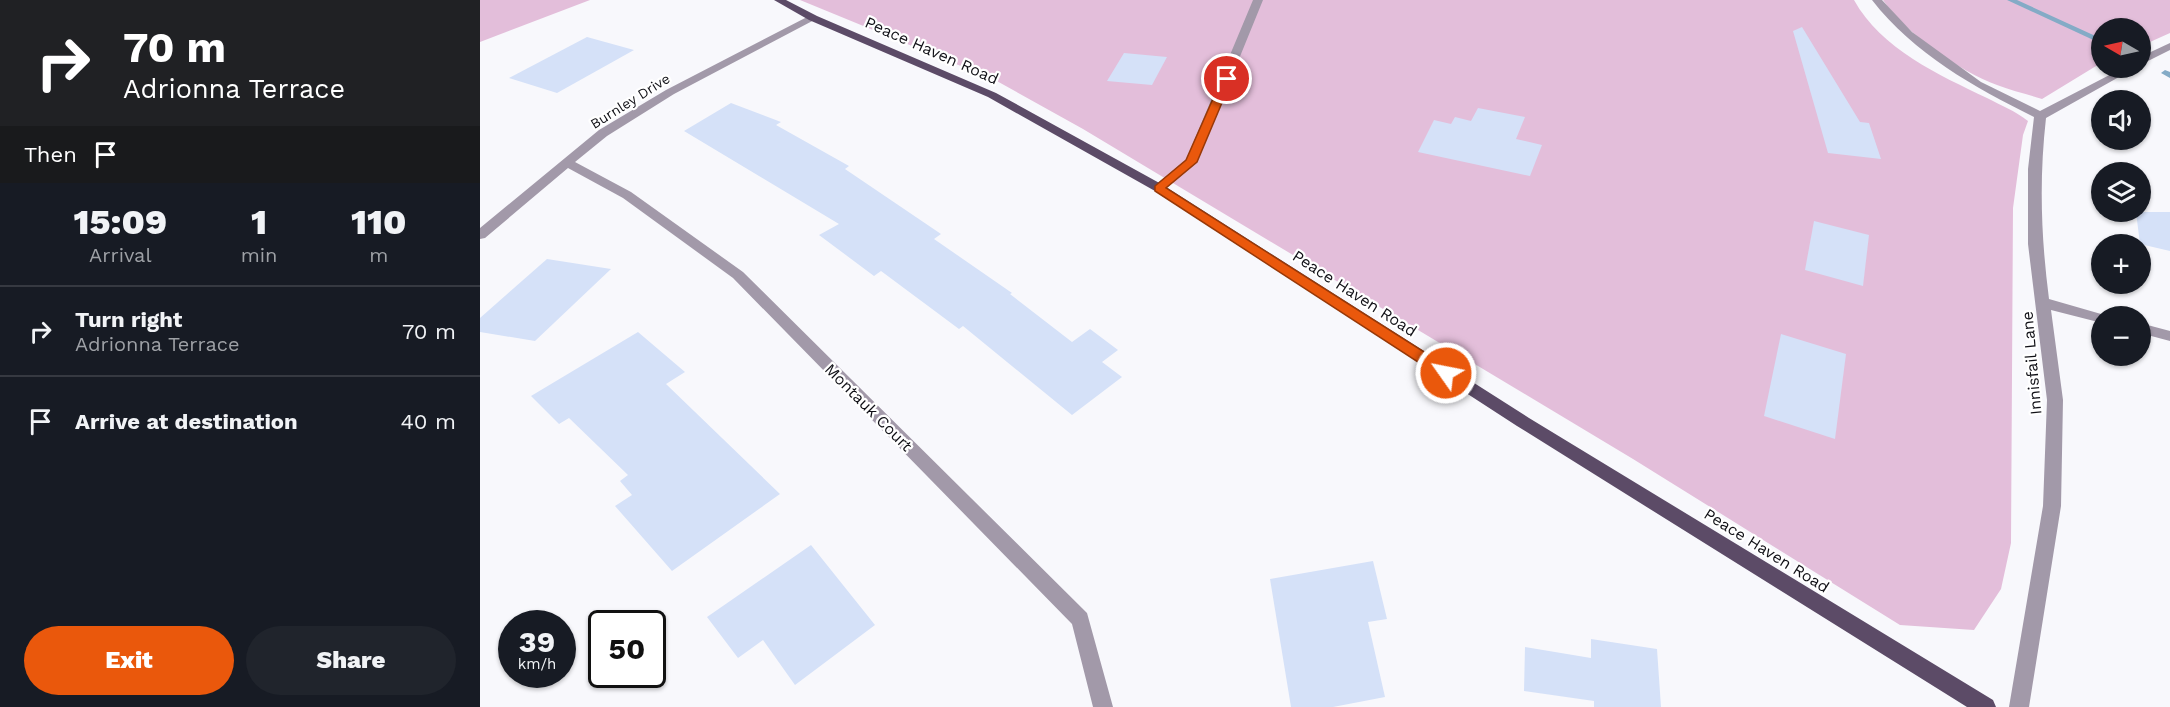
<!DOCTYPE html>
<html lang="en">
<head>
<meta charset="utf-8">
<style>
	:root { --surface:#171b24; --page:#20242c; --text:#f1f3f6; --muted:#9ea1a6; --line:#363941; --accent:#ea580c }
	body { margin:0; font-family:"Work Sans",sans-serif; background:var(--page); color:var(--text); height:100vh; display:flex; flex-direction:column; font-size:22px; white-space:nowrap }
	* { box-sizing:border-box; margin:0 }
	p { font-size:20px; color:var(--muted) }
	.icon { flex:none; width:33px; height:33px; fill:none; stroke:currentColor; stroke-width:2; stroke-linecap:round; stroke-linejoin:round }
	.map { position:relative; flex:1; overflow:hidden }
	.drawer { display:flex; flex-direction:column; background:var(--surface); width:480px }
	.drawer>* { flex:none }
	.hud { background:#202124; color:#fff; overflow:hidden }
	.needle { width:39px; rotate:279deg }
	.tools { position:absolute; left:1611px; top:18px; display:grid; gap:12px }
	.tools a { display:grid; place-items:center; width:60px; height:60px; border-radius:50%; background:var(--surface); box-shadow:0 2px 4px #0004; font-size:30px }
	.speed { position:absolute; left:18px; top:610px; display:flex; gap:12px; font-size:30px; font-weight:700; text-align:center }
	.speed>* { display:grid; place-content:center; width:78px; height:78px; border-radius:50%; background:var(--surface); box-shadow:0 2px 4px #0004; line-height:1 }
	.speed small { font-size:15px; font-weight:400 }
	.speed .limit { border:3px solid #111; border-radius:9px; background:#fff; color:#111 }
	.pin { position:absolute; display:grid; place-items:center; width:51px; height:51px; color:#fff; margin:-26px; border:3px solid #fff; border-radius:50%; box-shadow:0 2px 6px #0007 }
	.me { position:absolute; width:66px; margin:-33px; rotate:303deg; stroke-linejoin:round; filter:drop-shadow(0 0 4px #0008) }
	.turn { display:flex; align-items:center; gap:21px; height:126px; padding:0 24px; font-size:27px }
	.turn .icon { width:78px; height:78px; stroke-width:2.5 }
	.turn b { display:block; font-size:42px; line-height:51px }
	.then { display:flex; align-items:center; height:57px; padding:0 24px; background:#0003; gap:12px; font-size:22px }
	.eta { display:flex; justify-content:space-evenly; align-items:center; height:102px; text-align:center }
	.eta b { font-size:36px; font-weight:800; line-height:42px }
	.button { display:flex; gap:12px; margin-top:auto; padding:12px 24px }
	.button a { flex:1; height:69px; border-radius:36px; background:var(--accent); color:#fff; font-size:24px; font-weight:800; line-height:69px; text-align:center }
	.button a+a { background:var(--page); color:var(--text) }
	ul { padding:0; list-style:none }
	li { display:flex; align-items:center; gap:18px; height:90px; padding:0 24px; border-top:2px solid var(--line) }
	li div { flex:1 }
	li b { display:block; font-size:22px }
	li em { font-style:normal }
	main { display:flex; flex:1; min-height:0 }
	.map>svg:first-child { display:block }
</style>
</head>
<body>
<main>
<section class="drawer">
<div class="hud">
<div class="turn"><svg class="icon" aria-label="right" viewBox="0 0 24 24"><path d="M7 20v-9h11M14 6l5 5-5 5"/></svg><div><b>70 m</b>Adrionna Terrace</div></div>
<div class="then">Then<svg class="icon" aria-label="arrive" viewBox="0 0 24 24"><path d="M6 21V4h12l-3 4 3 4H6"/></svg></div>
</div>
<div class="eta">
<div><b>15:09</b><p>Arrival</p></div>
<div><b>1</b><p>min</p></div>
<div><b>110</b><p>m</p></div>
</div>
<ul>
<li><svg class="icon" aria-label="right" viewBox="0 0 24 24"><path d="M7 20v-9h11M14 6l5 5-5 5"/></svg><div><b>Turn right</b><p>Adrionna Terrace</p></div><em>70 m</em></li>
<li><svg class="icon" aria-label="arrive" viewBox="0 0 24 24"><path d="M6 21V4h12l-3 4 3 4H6"/></svg><div><b>Arrive at destination</b></div><em>40 m</em></li>
</ul>
<div class="button"><a>Exit</a><a>Share</a></div>
</section>
<div class="map">
<svg width="1690" height="707" viewBox="0 0 1690 707">
	<rect width="100%" height="100%" fill="#f8f8fc"/>
	<g fill="#e3beda">
		<polygon points="0,0 110,0 0,42"/>
		<path d="M 320,0 L 1374,0 C 1401,49 1459,75 1507,98 C 1522,106 1534,110 1548,121 L 1543,135 L 1533,208 L 1531,543 L 1521,589 L 1494,630 L 1420,625 L 1153,459 L 603,129 L 515,80 Z"/>
		<path d="M 1403,0 L 1690,0 L 1690,33 L 1661,46 L 1660,28 L 1622,28 L 1621,63 L 1562,99 C 1547,94 1532,91 1517,85 C 1481,72 1425,33 1403,0 Z"/>
	</g>
	<g fill="none" stroke-linecap="round" stroke-linejoin="round">
		<g fill="#84abc6" fill-rule="evenodd">
			<polygon points="1527,0 1537,0 1622,39 1622,44"/>
			<polygon points="1685,70 1690,72 1690,78 1681,73"/>
		</g>
	</g>
	<g fill="#d5e1f8">
		<polygon points="1322,27 1380,122 1389,123 1401,159 1348,153 1313,31"/>
		<polygon points="107,37 154,50 77,93 29,78"/>
		<polygon points="644,53 687,57 672,85 627,81"/>
		<polygon points="251,103 301,122 296,125 369,166 365,169 461,234 454,239 532,293 530,294 592,342 610,329 638,350 622,362 642,377 592,415 483,326 479,329 401,271 394,276 339,235 359,224 204,131"/>
		<polygon points="998,108 1045,117 1036,139 1062,145 1050,176 938,152 954,120 971,124 975,117 991,121"/>
		<polygon points="1656,212 1690,212 1690,251 1660,244"/>
		<polygon points="1334,221 1389,235 1383,286 1325,270"/>
		<polygon points="67,259 131,269 55,341 0,332 0,318"/>
		<polygon points="158,332 205,372 186,384 300,494 192,571 135,506 152,495 140,481 148,475 89,418 79,424 51,396"/>
		<polygon points="1301,334 1366,354 1355,439 1284,416"/>
		<polygon points="331,545 395,625 315,685 283,640 258,658 227,617"/>
		<polygon points="893,561 907,619 888,622 905,697 853,707 811,707 790,579"/>
		<polygon points="1111,639 1177,649 1181,707 1114,707 1114,701 1044,691 1045,647 1111,658"/>
	</g>
	<g fill="none" stroke-linecap="round" stroke-linejoin="round">
		<g fill="#a299a9" fill-rule="evenodd">
			<polygon points="773,0 783,0 717,162 683,191 675,191 675,185 706,160"/>
			<path d="M 1392,0 L 1402,0 L 1432,32 L 1501,82 L 1560,111 L 1643,68 L 1655,68 L 1566,118 C 1559,180 1561,237 1569,299 L 1628,316 L 1622,316 L 1622,323 L 1571,310 L 1583,400 L 1581,506 L 1549,707 L 1529,707 L 1563,506 L 1567,400 L 1548,244 L 1548,169 L 1554,117 C 1494,87 1434,54 1392,0 Z"/>
			<polygon points="329,16 338,18 194,94 127,136 95,162 151,192 263,272 607,613 633,707 613,707 592,624 253,278 143,198 88,168 5,238 0,239 0,228 119,130 186,90"/>
			<polygon points="1690,43 1690,50 1660,65 1660,57"/>
			<polygon points="1660,323 1690,331 1690,341 1660,333"/>
		</g>
		<polygon fill="#5c4b67" fill-rule="evenodd" points="294,0 306,0 337,16 516,93 683,185 1049,418 1513,700 1516,707 1487,707 1037,426 675,191 508,97 329,20"/>
	</g>
	<polygon fill="#ea580c" stroke="#983908" stroke-width="1.5" points="743,76 752,79 717,162 686,188 971,369 971,377 961,377 675,191 675,186 706,160"/>
	<g text-anchor="middle" stroke-width="4.5" stroke-linejoin="round" paint-order="stroke">
		<g font-size="14" fill="#101016" stroke="#fff">
			<text transform="translate(150 101) rotate(-32)" y="5">Burnley Drive</text>
		</g>
		<g font-size="16" fill="#101016" stroke="#fff">
			<text transform="translate(452 50) rotate(24)" y="6">Peace Haven Road</text>
			<text transform="translate(875 293) rotate(33)" y="6">Peace Haven Road</text>
			<text transform="translate(1551 363) rotate(-95)" y="6">Innisfail Lane</text>
			<text transform="translate(389 407) rotate(45)" y="6">Montauk Court</text>
			<text transform="translate(1287 550) rotate(32)" y="6">Peace Haven Road</text>
		</g>
	</g>
</svg>
<div class="tools">
<a><svg class="needle" viewBox="-14 -14 28 28"><path d="M0-13l5 13h-10z" fill="#e53935"/><path d="M0 13l5-13h-10z" fill="#9ea1a6"/></svg></a>
<a><svg class="icon" aria-label="sound" viewBox="0 0 24 24"><path d="M4 9h4l5-4v14l-5-4H4zM17 9q2 3 0 6"/></svg></a>
<a><svg class="icon" aria-label="layers" viewBox="0 0 24 24"><path d="M12 4l9 5-9 5-9-5zM3 14l9 5 9-5"/></svg></a>
<a>+</a>
<a>−</a>
</div>
<div class="speed"><div>39<small>km/h</small></div><div class="limit">50</div></div>
<div class="pin" style="left:747px;top:79px;background:#d93025"><svg class="icon" aria-label="arrive" viewBox="0 0 24 24"><path d="M6 21V4h12l-3 4 3 4H6"/></svg></div>
<svg class="me" style="left:966px;top:373px" viewBox="-20 -20 40 40"><circle r="17" fill="#ea580c" stroke="#fff" stroke-width="3"/><path d="M0-11L8 9 0 5-8 9z" fill="#fff"/></svg>
</div>
</main>
</body>
</html>
